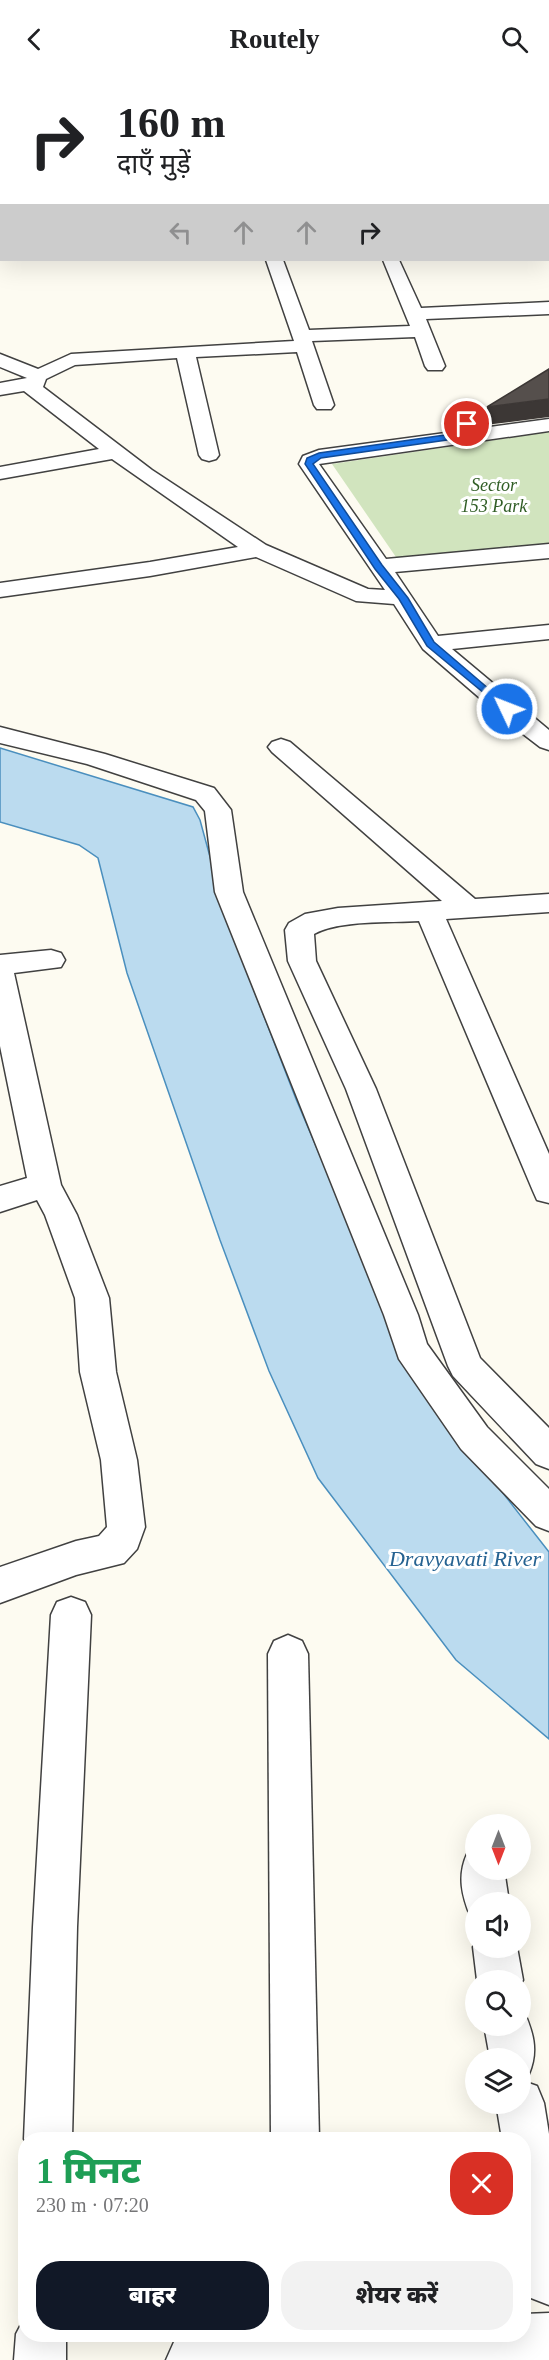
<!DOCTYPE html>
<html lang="hi">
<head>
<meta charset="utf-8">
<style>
	:root { --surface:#fff; --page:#f2f2f2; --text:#202124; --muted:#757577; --accent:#111827 }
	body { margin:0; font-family:"Times New Roman","Noto Sans Devanagari",serif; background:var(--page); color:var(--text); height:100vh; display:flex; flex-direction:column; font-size:22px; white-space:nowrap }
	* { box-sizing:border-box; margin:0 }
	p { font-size:20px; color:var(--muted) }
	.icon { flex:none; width:33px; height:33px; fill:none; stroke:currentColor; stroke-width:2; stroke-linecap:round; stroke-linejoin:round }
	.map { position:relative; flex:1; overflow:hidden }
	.details { position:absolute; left:18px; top:2054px; width:513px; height:210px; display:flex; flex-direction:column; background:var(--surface); border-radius:24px; box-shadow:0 6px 24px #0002 }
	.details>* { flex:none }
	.top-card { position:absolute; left:0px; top:0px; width:549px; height:183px; box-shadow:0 6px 24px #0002; background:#fff; color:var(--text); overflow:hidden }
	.needle { width:39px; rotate:180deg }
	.fabs { position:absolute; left:465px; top:1736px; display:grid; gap:12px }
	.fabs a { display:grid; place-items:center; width:66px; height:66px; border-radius:50%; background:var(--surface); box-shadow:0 6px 24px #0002; font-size:30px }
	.pin { position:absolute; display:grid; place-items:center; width:51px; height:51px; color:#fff; margin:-26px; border:3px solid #fff; border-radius:50%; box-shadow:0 2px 6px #0007 }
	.me { position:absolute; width:66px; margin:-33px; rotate:313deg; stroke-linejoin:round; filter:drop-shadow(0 0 4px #0008) }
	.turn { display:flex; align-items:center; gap:21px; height:126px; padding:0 18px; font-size:27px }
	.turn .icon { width:78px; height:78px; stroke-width:2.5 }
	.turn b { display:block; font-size:42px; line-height:51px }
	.lanes { display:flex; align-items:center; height:57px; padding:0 18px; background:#0003; justify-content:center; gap:30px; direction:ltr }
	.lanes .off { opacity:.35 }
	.round { display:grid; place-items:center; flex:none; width:63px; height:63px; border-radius:24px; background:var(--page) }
	.overview { display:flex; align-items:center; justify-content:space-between; height:102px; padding:0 18px }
	h1 { font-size:36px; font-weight:800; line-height:45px; color:#1e9e55 }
	.cta { display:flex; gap:12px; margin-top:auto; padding:12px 18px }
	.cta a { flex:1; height:69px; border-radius:24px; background:var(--accent); color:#fff; font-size:24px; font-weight:800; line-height:69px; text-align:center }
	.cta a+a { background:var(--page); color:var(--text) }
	header { display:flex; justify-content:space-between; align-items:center; height:78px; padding:0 18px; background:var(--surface); font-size:27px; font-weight:800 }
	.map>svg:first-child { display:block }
</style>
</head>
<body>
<header><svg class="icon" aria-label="back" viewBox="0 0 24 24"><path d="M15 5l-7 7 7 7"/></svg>Routely<svg class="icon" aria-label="search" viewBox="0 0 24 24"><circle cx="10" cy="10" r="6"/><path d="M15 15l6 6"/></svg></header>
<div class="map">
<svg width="549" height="2282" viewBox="0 0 549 2282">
	<rect width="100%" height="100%" fill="#fdfbf1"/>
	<polygon fill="#d1e4be" points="549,354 549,467 398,482 332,386"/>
	<polygon fill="#bbdbef" stroke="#4a8fbe" stroke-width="1.5" points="0,670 193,729 200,742 228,845 296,1021 416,1304 549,1474 549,1661 456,1582 318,1400 269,1293 220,1162 127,895 98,780 79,767 0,744"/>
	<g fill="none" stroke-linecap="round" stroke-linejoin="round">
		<g stroke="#414141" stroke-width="3">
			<g id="minor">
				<polygon points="0,0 17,0 2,2 2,5"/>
				<polygon points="211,0 236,0 237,2 212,2"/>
				<polygon points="411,0 425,0 410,2"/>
				<rect x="0" y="58" width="2" height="10"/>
				<rect x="548" y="130" width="1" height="12"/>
				<polygon points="0,156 2,156 0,167"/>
				<polygon points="266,182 283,182 309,252 410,248 383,182 399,182 421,230 549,224 549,236 426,241 445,288 442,292 428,292 425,288 415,259 312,263 334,327 331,331 317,331 314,327 297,274 196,279 219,377 216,381 209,383 202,381 199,377 177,280 75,287 46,301 43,309 152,392 266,467 368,511 385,512 299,386 303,378 319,372 549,341 549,353 319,386 386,481 549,466 549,480 395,494 438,558 549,547 549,561 452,571 549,652 549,672 540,669 510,646 423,571 394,526 356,523 256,479 150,498 0,519 0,505 150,484 238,469 112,381 0,401 0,389 99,371 24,313 0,317 0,305 27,300 0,289 0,276 38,291 71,276 294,263"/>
				<polygon points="0,649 105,676 214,710 231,732 243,814 418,1237 427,1266 487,1349 549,1411 549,1453 536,1448 461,1371 399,1281 384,1237 215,814 205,733 196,722 87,686 0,665"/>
				<path d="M 281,661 L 290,664 L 475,821 L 549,816 L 549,834 L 446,841 L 549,1076 L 549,1125 L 537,1122 L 533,1113 L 419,843 C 389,845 339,842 314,856 L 316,883 L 376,1011 L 480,1280 L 549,1350 L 549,1391 L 536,1386 L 453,1298 L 448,1288 L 346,1011 L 288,883 L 285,852 L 289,845 L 305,836 L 338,830 L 442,823 L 272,674 L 268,669 L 272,664 Z"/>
				<polygon points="51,872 61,875 65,882 61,889 14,895 61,1107 77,1137 109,1220 116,1294 137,1382 145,1449 137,1471 124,1485 76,1497 0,1525 0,1489 76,1463 99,1458 107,1449 101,1382 80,1294 75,1220 45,1137 37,1122 0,1134 0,1108 27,1100 0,968 0,877"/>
				<polygon points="71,1519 85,1524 91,1537 77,1849 72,2061 26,2061 26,2064 24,2061 33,1849 51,1537 57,1524"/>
				<polygon points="288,1557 302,1563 308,1576 319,2061 271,2061 268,1576 274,1563"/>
				<path d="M 476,1772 L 476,1791 L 504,1791 L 509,1824 L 476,1824 L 476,1841 L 471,1840 C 462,1818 457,1798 467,1776 Z"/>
				<polygon points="476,1862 476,1869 517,1869 523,1902 520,1907 520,1902 477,1902 473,1869"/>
				<path d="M 520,1930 L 523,1931 C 533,1954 539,1972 529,1996 L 520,2000 L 520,1980 L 490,1980 L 484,1947 L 520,1947 Z"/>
				<polygon points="520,2002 537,2008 544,2025 549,2056 549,2227 531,2220 524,2202 524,2061 502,2061 496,2025 520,2025"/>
				<polygon points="549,2235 549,2282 166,2282 174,2264 192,2256 524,2256 524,2236"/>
				<polygon points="26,2237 26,2256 66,2256 66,2282 14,2282 16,2256"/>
			</g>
		</g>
		<use href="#minor" fill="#fff" fill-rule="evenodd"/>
	</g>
	<polygon fill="#3c3735" points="549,321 549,339 485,347 487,329"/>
	<polygon fill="#554f4c" stroke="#3c3735" stroke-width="1.5" points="549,291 549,321 487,329"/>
	<polygon fill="#1a73e8" stroke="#114b97" stroke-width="1.5" points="464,345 471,346 447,362 321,380 313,386 382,487 408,520 434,564 510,629 512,631 507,634 427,568 399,521 375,491 305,386 307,380 319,375 445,357"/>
	<g text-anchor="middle" stroke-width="6" stroke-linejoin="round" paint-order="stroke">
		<g font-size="18" font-style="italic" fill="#315e26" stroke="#fff">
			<text x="494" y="413">Sector<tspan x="494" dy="21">153 Park</tspan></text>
		</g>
		<g font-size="22" font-style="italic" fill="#256291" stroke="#fff">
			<text x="465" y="1488">Dravyavati River</text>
		</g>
	</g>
</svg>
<div class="fabs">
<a><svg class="needle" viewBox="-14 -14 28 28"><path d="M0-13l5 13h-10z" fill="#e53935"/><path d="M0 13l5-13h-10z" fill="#757577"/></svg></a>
<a><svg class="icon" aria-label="sound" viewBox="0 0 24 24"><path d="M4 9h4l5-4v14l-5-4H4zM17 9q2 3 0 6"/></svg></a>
<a><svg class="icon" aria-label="search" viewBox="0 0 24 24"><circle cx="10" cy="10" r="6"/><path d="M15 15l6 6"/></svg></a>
<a><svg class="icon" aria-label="layers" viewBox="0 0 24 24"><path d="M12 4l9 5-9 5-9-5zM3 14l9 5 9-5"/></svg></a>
</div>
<div class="pin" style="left:467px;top:346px;background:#d93025"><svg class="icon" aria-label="arrive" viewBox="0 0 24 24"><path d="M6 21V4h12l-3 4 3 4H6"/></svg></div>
<svg class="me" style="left:507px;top:631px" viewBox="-20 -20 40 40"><circle r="17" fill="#1a73e8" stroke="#fff" stroke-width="3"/><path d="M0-11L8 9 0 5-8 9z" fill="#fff"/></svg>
<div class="top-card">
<div class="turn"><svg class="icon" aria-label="right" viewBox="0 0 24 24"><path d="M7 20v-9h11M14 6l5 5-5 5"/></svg><div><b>160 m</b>दाएँ मुड़ें</div></div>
<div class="lanes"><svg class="icon off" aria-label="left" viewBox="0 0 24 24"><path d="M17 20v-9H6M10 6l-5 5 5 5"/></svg><svg class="icon off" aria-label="ahead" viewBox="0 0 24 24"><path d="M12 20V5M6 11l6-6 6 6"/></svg><svg class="icon off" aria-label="ahead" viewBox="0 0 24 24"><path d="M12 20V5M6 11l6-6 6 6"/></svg><svg class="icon" aria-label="right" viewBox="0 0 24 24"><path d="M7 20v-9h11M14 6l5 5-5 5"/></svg></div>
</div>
<section class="details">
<div class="overview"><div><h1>1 मिनट</h1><p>230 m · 07:20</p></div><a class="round" style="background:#d93025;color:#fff"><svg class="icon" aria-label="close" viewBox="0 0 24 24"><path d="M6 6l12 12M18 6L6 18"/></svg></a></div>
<div class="cta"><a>बाहर</a><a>शेयर करें</a></div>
</section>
</div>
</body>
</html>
